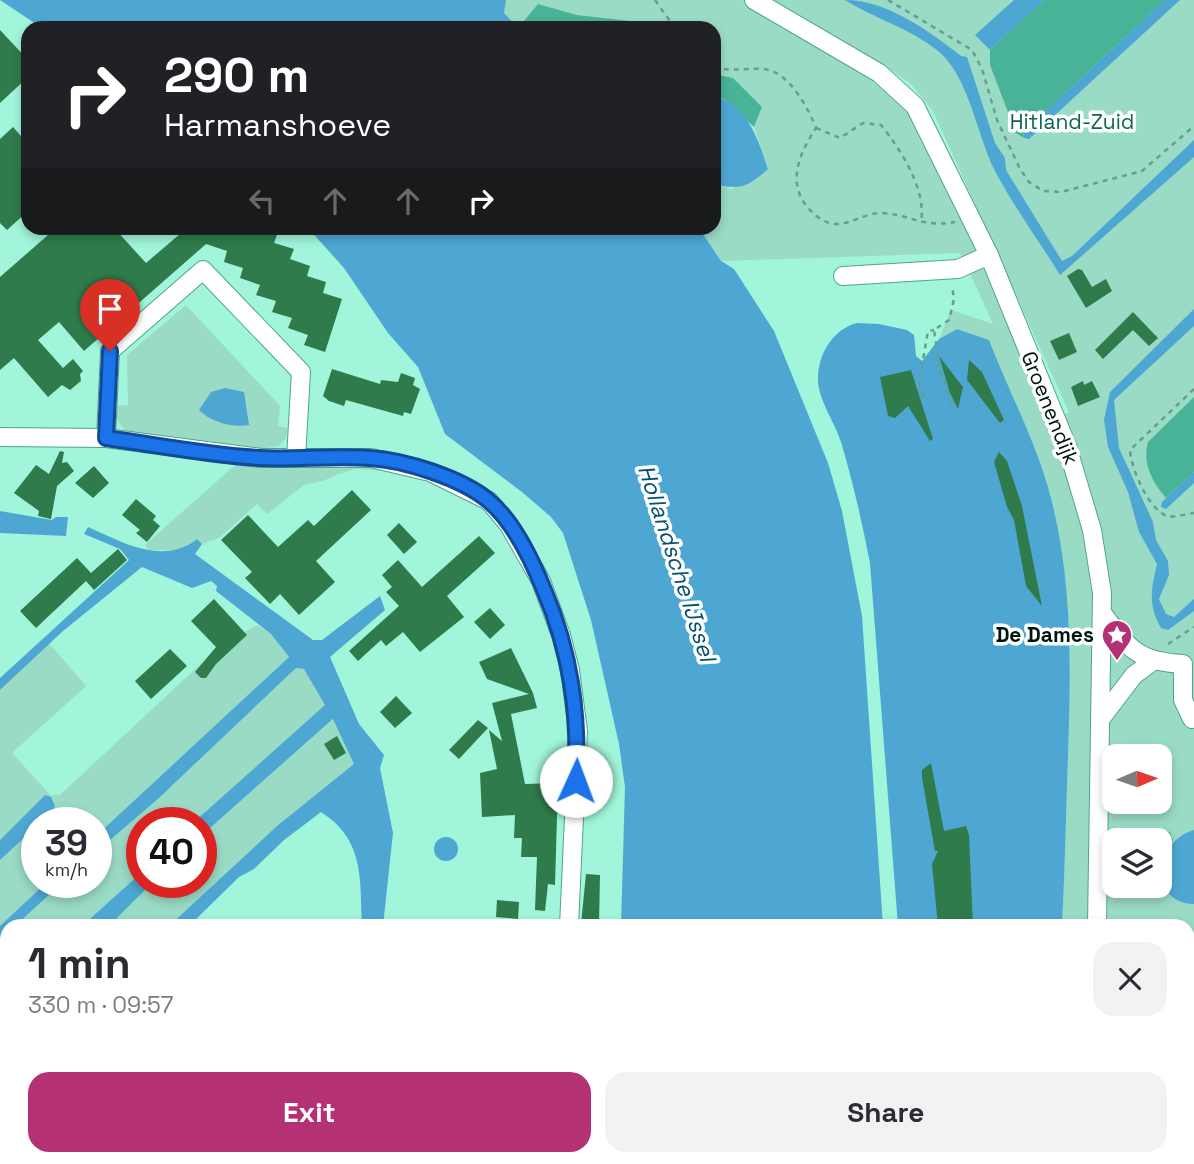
<!DOCTYPE html>
<html lang="en">
<head>
<meta charset="utf-8">
<style>
	:root { --surface:#fff; --page:#f2f2f3; --text:#2b2b33; --muted:#7c7c81; --accent:#b53176 }
	body { margin:0; font-family:"Space Grotesk",sans-serif; background:var(--page); color:var(--text); height:100vh; display:flex; flex-direction:column; font-size:26px; white-space:nowrap }
	* { box-sizing:border-box; margin:0 }
	p { font-size:23px; color:var(--muted) }
	.icon { flex:none; width:38px; height:38px; fill:none; stroke:currentColor; stroke-width:2; stroke-linecap:round; stroke-linejoin:round }
	.map { position:relative; flex:1; overflow:hidden }
	.panel { position:absolute; left:0px; top:919px; width:1195px; height:247px; display:flex; flex-direction:column; background:var(--surface); border-radius:21px 21px 0 0; box-shadow:0 4px 10px #0003 }
	.panel>* { flex:none }
	.guide { position:absolute; left:21px; top:21px; width:700px; height:214px; border-radius:21px; box-shadow:0 4px 10px #0003; background:#202124; color:#fff; overflow:hidden }
	.needle { width:46px; rotate:88deg }
	.controls { position:absolute; left:1102px; top:744px; display:grid; gap:14px }
	.controls a { display:grid; place-items:center; width:70px; height:70px; border-radius:14px; background:var(--surface); box-shadow:0 4px 10px #0003; font-size:35px }
	.speed { position:absolute; left:21px; top:807px; display:flex; gap:14px; font-size:35px; font-weight:700; text-align:center }
	.speed>* { display:grid; place-content:center; width:91px; height:91px; border-radius:50%; background:var(--surface); box-shadow:0 4px 10px #0003; line-height:1 }
	.speed small { font-size:18px; font-weight:400 }
	.speed .limit { border:10px solid #d22; background:#fff; color:#111 }
	.pin { position:absolute; display:grid; place-items:center; width:60px; height:60px; color:#fff; margin:-72px -30px; border-radius:50% 50% 50% 0; rotate:-45deg; box-shadow:0 0 7px #0007 }
	.pin .icon { rotate:45deg }
	.me { position:absolute; width:77px; margin:-38px; rotate:2deg; stroke-linejoin:round; filter:drop-shadow(0 0 5px #0008) }
	.turn { display:flex; align-items:center; gap:24px; height:147px; padding:0 28px; font-size:32px }
	.turn .icon { width:91px; height:91px; stroke-width:2.5 }
	.turn b { display:block; font-size:49px; line-height:60px }
	.lanes { display:flex; align-items:center; height:66px; padding:0 28px; background:#0003; justify-content:center; gap:35px; direction:ltr }
	.lanes .off { opacity:.35 }
	.round { display:grid; place-items:center; flex:none; width:74px; height:74px; border-radius:21px; background:var(--page) }
	.head { display:flex; align-items:center; justify-content:space-between; height:119px; padding:0 28px }
	h1 { font-size:42px; font-weight:700; line-height:52px }
	.action { display:flex; gap:14px; margin-top:auto; padding:14px 28px }
	.action a { flex:1; height:80px; border-radius:21px; background:var(--accent); color:#fff; font-size:28px; font-weight:700; line-height:80px; text-align:center }
	.action a+a { background:var(--page); color:var(--text) }
	.map>svg:first-child { display:block }
</style>
</head>
<body>
<div class="map">
<svg width="1194" height="1164" viewBox="0 0 1194 1164">
	<rect width="100%" height="100%" fill="#a0f5da"/>
	<g fill="#9adbc6" fill-rule="evenodd">
		<polygon points="506,0 743,0 876,79 905,102 977,248 977,254 965,262 960,253 721,261 699,228 714,228 714,184 732,189 768,168 754,127 762,107 733,78 714,74 714,28 647,28 640,22 577,15 538,4 518,28 504,13"/>
		<path d="M 774,0 L 1194,0 L 1194,1051 L 1188,1056 L 1188,926 L 1105,926 L 1112,592 L 1095,507 L 1063,415 L 1069,412 L 933,111 L 911,84 L 885,66 ZM 1115,756 L 1160,756 L 1160,802 L 1115,802 ZM 1115,840 L 1160,840 L 1160,886 L 1115,886 Z"/>
		<path d="M 980,267 L 988,270 L 1001,309 L 1061,447 L 1096,576 L 1092,926 L 1062,926 C 1065,869 1066,813 1068,756 C 1071,666 1073,576 1048,487 C 1033,436 1008,389 989,340 L 957,329 L 939,339 L 951,310 L 993,324 L 969,271 Z"/>
		<path d="M 186,305 L 280,406 L 278,426 L 288,428 L 286,438 L 279,446 L 254,450 L 129,433 C 119,424 115,419 116,406 L 128,405 L 127,355 Z"/>
		<polygon points="357,464 406,472 355,469 338,474 323,481 304,485 267,514 257,504 219,538 202,544 197,539 180,550 149,550 145,545 235,465"/>
		<polygon points="257,625 271,634 289,657 96,836 96,822 41,822 52,813 45,795 0,840 0,690 49,643 86,686 12,753 51,796 61,794 219,647"/>
		<polygon points="296,668 305,669 326,705 194,822 142,822 142,872 82,926 15,926 63,882 96,882 96,852 159,798"/>
		<polygon points="334,719 354,764 345,773 277,826 169,926 109,926 153,882 201,882 201,836"/>
		<polygon points="37,826 37,882 47,882 0,926 0,860"/>
		<polygon points="7,933 7,996 0,1003 0,940"/>
		<polygon points="7,1020 7,1074 0,1080 0,1026"/>
		<polygon points="1194,1131 1194,1164 1164,1164 1168,1159 1188,1158 1188,1136"/>
		<polygon points="441,1159 441,1158 484,1159 480,1164 437,1164"/>
	</g>
	<g fill="#49b397">
		<polygon points="1044,0 1165,0 1023,132 1024,138 1016,133 990,65 990,50"/>
		<polygon points="538,4 577,15 640,22 647,28 518,28"/>
		<polygon points="714,74 733,78 762,107 754,127 724,99 714,96"/>
		<path d="M 1194,397 L 1194,472 L 1166,498 C 1152,482 1142,463 1148,442 Z"/>
		<polygon points="1147,830 1170,832 1173,840 1164,856 1161,870 1160,840 1147,840"/>
	</g>
	<g fill="#4ea7d3">
		<polygon points="0,0 506,0 504,13 518,28 42,28"/>
		<path d="M 845,0 C 886,0 928,30 961,56 L 967,57 L 995,143 L 1005,158 L 1006,170 L 1062,261 L 1072,256 L 1194,140 L 1194,157 L 1060,275 C 1039,241 1014,207 995,171 C 977,136 969,76 938,51 C 910,28 875,19 845,0 Z"/>
		<polygon points="1014,0 1044,0 990,50 975,35"/>
		<polygon points="1165,0 1180,0 1029,139 1024,138 1023,132"/>
		<path d="M 714,96 C 748,105 758,139 768,169 C 749,186 740,191 714,184 Z"/>
		<polygon points="308,228 699,228 721,261 734,269 774,331 828,463 842,511 862,616 883,926 621,926 625,787 619,744 591,620 563,533 551,517 522,492 445,434 418,367 388,333 344,268"/>
		<path d="M 1194,309 L 1194,326 L 1114,400 L 1119,448 L 1153,522 L 1156,540 L 1168,561 L 1169,575 L 1159,599 L 1166,614 L 1174,617 L 1194,599 L 1194,611 L 1168,630 L 1161,628 C 1148,605 1151,589 1157,564 L 1139,532 L 1128,492 L 1108,447 L 1104,420 L 1110,392 Z"/>
		<path d="M 857,323 L 879,324 L 907,330 L 914,335 L 916,356 L 922,361 L 939,339 L 957,329 L 989,340 C 1008,389 1033,436 1048,487 C 1073,575 1071,666 1068,756 C 1066,813 1065,869 1062,926 L 898,926 L 870,563 C 862,522 853,482 841,442 C 835,423 819,401 818,381 C 817,355 833,329 857,323 Z"/>
		<path d="M 225,388 L 244,392 L 249,425 C 232,428 211,422 199,410 L 211,392 Z"/>
		<polygon points="1194,472 1194,483 1166,509 1161,507 1162,502"/>
		<polygon points="0,511 52,520 56,517 68,517 66,536 0,533"/>
		<path d="M 88,527 C 122,542 163,566 197,539 L 202,544 L 195,554 L 313,640 L 322,640 L 380,596 L 385,610 L 330,657 L 359,724 L 384,755 L 380,768 L 393,833 L 383,926 L 362,926 C 360,880 365,840 321,812 L 284,840 L 254,869 L 239,877 L 189,926 L 169,926 L 277,826 L 354,764 L 333,719 L 201,836 L 201,822 L 194,822 L 325,705 L 304,669 L 296,668 L 159,798 L 96,852 L 96,836 L 289,657 L 271,634 L 216,591 L 217,586 L 211,581 L 192,588 L 142,567 L 63,631 L 0,690 L 0,678 L 129,560 L 120,549 L 84,534 Z"/>
		<polygon points="45,795 51,797 55,806 52,813 37,822 37,826 0,860 0,840"/>
		<path d="M 1194,830 L 1194,904 C 1148,903 1154,841 1194,830 Z"/>
		<circle cx="446" cy="849" r="12"/>
		<polygon points="142,872 142,882 153,882 109,926 82,926"/>
		<polygon points="47,882 63,882 15,926 7,926 7,933 0,940 0,926"/>
		<polygon points="7,1074 7,1112 0,1118 0,1080"/>
		<polygon points="531,1159 1022,1158 1022,1159 1020,1164 530,1164"/>
	</g>
	<g fill="#2f7b4b">
		<polygon points="0,30 28,60 28,77 0,103"/>
		<polygon points="13,127 28,144 28,211 7,230 0,223 0,139"/>
		<polygon points="56,228 114,228 146,263 187,228 263,228 278,232 274,243 294,249 290,259 310,266 307,276 326,282 323,293 342,299 325,352 304,345 308,335 288,328 292,318 272,312 276,301 256,295 260,285 240,278 243,268 224,262 227,251 206,244 84,351 59,322 38,340 63,368 73,359 83,371 80,374 81,381 70,390 62,385 48,397 14,358 0,370 0,277"/>
		<polygon points="1078,269 1082,270 1092,287 1106,279 1112,291 1086,308 1067,276"/>
		<polygon points="1133,312 1158,338 1149,346 1133,330 1103,359 1095,350"/>
		<polygon points="1069,333 1077,352 1059,360 1050,341"/>
		<polygon points="939,356 963,387 958,409 950,393"/>
		<polygon points="969,360 982,372 1004,420 1000,423 967,380"/>
		<polygon points="332,369 380,384 381,380 398,382 401,373 415,378 413,385 420,389 411,414 404,412 403,416 346,400 344,406 329,401 323,396"/>
		<polygon points="911,370 933,439 930,441 908,406 895,418 888,416 880,377"/>
		<polygon points="1083,381 1084,385 1092,381 1100,397 1078,406 1071,387"/>
		<polygon points="60,451 64,452 62,463 67,462 74,471 57,486 51,519 38,516 39,511 14,493 36,465 49,474"/>
		<polygon points="999,452 1007,461 1022,506 1042,606 1026,586 1014,520 1007,507 994,462"/>
		<polygon points="94,466 109,483 93,498 75,483"/>
		<polygon points="352,490 371,510 316,561 335,582 299,615 280,594 270,604 245,578 252,572 221,540 248,515 278,547 308,520 314,526"/>
		<polygon points="136,499 156,516 153,520 160,526 147,542 136,533 140,530 122,515"/>
		<polygon points="399,523 417,542 404,554 387,535"/>
		<polygon points="479,536 495,553 447,596 464,617 420,652 403,632 386,646 381,640 358,661 349,651 399,606 386,592 392,587 382,575 398,560 422,587"/>
		<polygon points="118,549 127,560 94,590 86,581 36,628 20,611 77,558 91,573"/>
		<polygon points="214,599 247,635 216,664 206,678 201,678 195,672 216,647 191,621"/>
		<polygon points="490,608 505,625 490,639 474,622"/>
		<polygon points="511,648 533,693 537,708 511,714 525,784 558,783 555,885 548,884 545,911 535,910 537,857 521,857 522,838 514,838 515,815 482,817 480,773 497,769 489,730 502,741 492,703 529,694 487,679 479,662"/>
		<polygon points="170,649 187,666 151,699 135,681"/>
		<polygon points="396,696 412,713 395,728 380,712"/>
		<polygon points="478,720 488,728 459,759 449,750"/>
		<polygon points="337,736 346,753 334,760 324,744"/>
		<polygon points="931,763 944,831 966,826 969,835 973,926 938,926 932,864 938,851 935,851 922,778 922,770"/>
		<polygon points="586,874 600,875 599,924 597,926 581,924"/>
		<polygon points="497,900 519,902 518,919 496,917"/>
	</g>
	<g fill="none" stroke-linecap="round" stroke-linejoin="round">
		<g stroke="#4fa48c" stroke-width="20">
			<g id="minor">
				<polyline points="754,0 879,73 915,106 989,255 1067,446 1092,530 1102,593 1097,926"/>
				<polyline points="843,276 958,269 989,255"/>
				<polyline points="0,437 106,438 261,458 371,458 430,472 489,501 509,525 541,581 561,635 570,670 578,731 569,926"/>
				<polyline points="106,438 110,351 203,270 301,372 296,458"/>
				<path d="M 1103,614 C 1129,649 1138,662 1183,664 L 1183,700 L 1192,719"/>
				<polyline points="1102,717 1134,675 1152,662"/>
				<polyline points="1188,966 1194,971"/>
				<polyline points="133,1158 138,1164"/>
				<polyline points="293,1164 299,1158"/>
				<polyline points="504,1164 505,1158"/>
				<polyline points="1050,1164 1053,1158"/>
			</g>
		</g>
		<g stroke="#63a08d" stroke-width="2.5" stroke-dasharray="5 5" stroke-linecap="butt">
			<polyline points="655,0 675,28"/>
			<polyline points="888,0 972,50 982,69 997,120 1020,169 1029,182 1043,191 1061,192 1142,171 1194,126"/>
			<path d="M 714,67 C 731,72 746,68 763,69 C 789,71 808,108 816,128 C 799,154 785,185 811,211 C 817,217 825,223 834,224 C 850,225 865,213 881,213 C 909,214 922,228 955,222"/>
			<path d="M 816,128 L 840,138 L 863,123 L 881,125 C 901,150 927,190 921,223"/>
			<path d="M 1194,389 L 1130,450 C 1131,468 1148,509 1167,516 C 1174,518 1186,514 1194,513"/>
			<polyline points="924,397 919,383 928,331 934,330"/>
			<polyline points="952,404 940,370 934,330 949,320 954,299 952,286"/>
			<polyline points="1168,644 1194,627"/>
		</g>
		<use href="#minor" stroke="#fff" stroke-width="18"/>
	</g>
	<g fill="none" stroke-linecap="round" stroke-linejoin="round">
		<g stroke="#114b97" stroke-width="18">
			<path id="route" d="M 110,351 L 106,438 C 157,445 208,455 259,458 C 296,460 333,455 370,458 C 404,460 462,478 489,501 C 514,522 532,560 544,590 C 571,653 579,714 576,781"/>
		</g>
		<use href="#route" stroke="#1a73e8" stroke-width="12"/>
	</g>
	<defs>
		<g id="sight-pin" transform="scale(1.575)"><path d="M0 17L-7.5 6A9.5 9.5 0 1 1 7.5 6Z" fill="#b53176" stroke="#fff"/><path d="M0-6L1.8-2.2L6-1.7L2.9 1.2L3.7 5.4L0 3.3L-3.7 5.4L-2.9 1.2L-6-1.7L-1.8-2.2Z" fill="#fff"/></g>
	</defs>
	<g fill-rule="evenodd">
		<use href="#sight-pin" x="1117" y="635"/>
	</g>
	<g text-anchor="middle" stroke-width="7" stroke-linejoin="round" paint-order="stroke">
		<g font-size="21" fill="#106451" stroke="#fff">
			<text x="1072" y="129">Hitland-Zuid</text>
		</g>
		<g font-size="21" fill="#00150e" stroke="#fff">
			<text transform="translate(1050 408) rotate(68)" y="7">Groenendijk</text>
		</g>
		<g font-size="21" font-weight="bold" fill="#00150e" stroke="#fff" text-anchor="end">
			<text x="1094" y="642">De Dames</text>
		</g>
		<g font-size="23" font-style="italic" fill="#06516f" stroke="#fff">
			<text transform="translate(677 563) rotate(72)" y="8">Hollandsche IJssel</text>
		</g>
	</g>
</svg>
<div class="controls">
<a><svg class="needle" viewBox="-14 -14 28 28"><path d="M0-13l5 13h-10z" fill="#e53935"/><path d="M0 13l5-13h-10z" fill="#7c7c81"/></svg></a>
<a><svg class="icon" aria-label="layers" viewBox="0 0 24 24"><path d="M12 4l9 5-9 5-9-5zM3 14l9 5 9-5"/></svg></a>
</div>
<div class="speed"><div>39<small>km/h</small></div><div class="limit">40</div></div>
<div class="pin" style="left:110px;top:351px;background:#d93025"><svg class="icon" aria-label="arrive" viewBox="0 0 24 24"><path d="M6 21V4h12l-3 4 3 4H6"/></svg></div>
<svg class="me" style="left:576px;top:781px" viewBox="-20 -20 40 40"><circle r="19" fill="#fff"/><path d="M0-13L10 11 0 6-10 11z" fill="#1a73e8"/></svg>
<div class="guide">
<div class="turn"><svg class="icon" aria-label="right" viewBox="0 0 24 24"><path d="M7 20v-9h11M14 6l5 5-5 5"/></svg><div><b>290 m</b>Harmanshoeve</div></div>
<div class="lanes"><svg class="icon off" aria-label="left" viewBox="0 0 24 24"><path d="M17 20v-9H6M10 6l-5 5 5 5"/></svg><svg class="icon off" aria-label="ahead" viewBox="0 0 24 24"><path d="M12 20V5M6 11l6-6 6 6"/></svg><svg class="icon off" aria-label="ahead" viewBox="0 0 24 24"><path d="M12 20V5M6 11l6-6 6 6"/></svg><svg class="icon" aria-label="right" viewBox="0 0 24 24"><path d="M7 20v-9h11M14 6l5 5-5 5"/></svg></div>
</div>
<section class="panel">
<div class="head"><div><h1>1 min</h1><p>330 m · 09:57</p></div><a class="round"><svg class="icon" aria-label="close" viewBox="0 0 24 24"><path d="M6 6l12 12M18 6L6 18"/></svg></a></div>
<div class="action"><a>Exit</a><a>Share</a></div>
</section>
</div>
</body>
</html>
